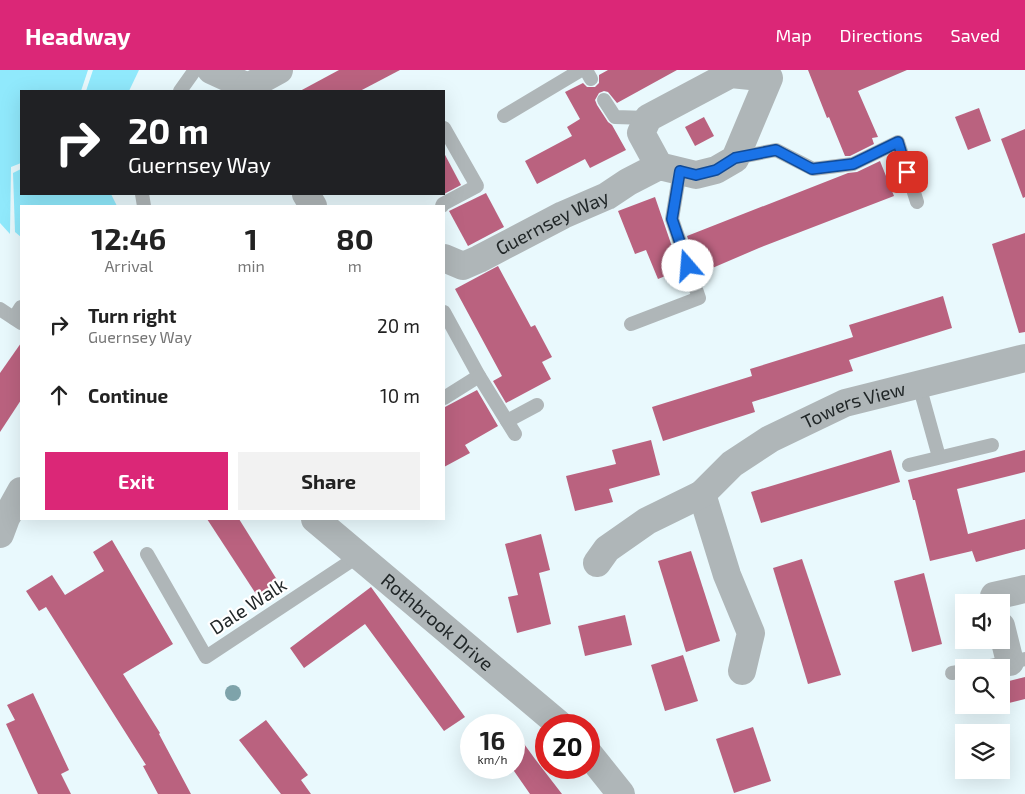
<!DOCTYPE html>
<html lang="en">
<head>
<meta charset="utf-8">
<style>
	:root { --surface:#fff; --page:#f2f2f2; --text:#222; --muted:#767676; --accent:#db2777 }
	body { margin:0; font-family:"Exo 2",sans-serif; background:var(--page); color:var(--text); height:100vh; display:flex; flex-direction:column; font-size:19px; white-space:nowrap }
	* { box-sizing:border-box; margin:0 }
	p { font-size:16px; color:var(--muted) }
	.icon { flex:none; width:28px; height:28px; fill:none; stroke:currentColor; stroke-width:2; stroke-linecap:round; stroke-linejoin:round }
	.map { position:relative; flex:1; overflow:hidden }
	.details { position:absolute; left:20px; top:135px; width:425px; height:315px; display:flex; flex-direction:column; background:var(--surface); border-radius:0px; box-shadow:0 5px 20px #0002 }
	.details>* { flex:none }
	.top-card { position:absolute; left:20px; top:20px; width:425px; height:105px; border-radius:0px; box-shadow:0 5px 20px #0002; background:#202124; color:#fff; overflow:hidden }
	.buttons { position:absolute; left:955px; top:524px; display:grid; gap:10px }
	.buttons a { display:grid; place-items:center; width:55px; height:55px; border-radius:0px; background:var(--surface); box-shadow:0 5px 20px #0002; font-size:25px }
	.speed { position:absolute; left:460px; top:644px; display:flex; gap:10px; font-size:25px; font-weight:700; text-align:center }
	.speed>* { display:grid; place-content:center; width:65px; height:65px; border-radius:50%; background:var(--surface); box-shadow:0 5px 20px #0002; line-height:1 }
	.speed small { font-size:12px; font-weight:400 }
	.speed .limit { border:8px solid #d22; background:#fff; color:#111 }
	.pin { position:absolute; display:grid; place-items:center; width:42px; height:42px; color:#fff; margin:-21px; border-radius:10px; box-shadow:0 2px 8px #0006 }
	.me { position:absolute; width:55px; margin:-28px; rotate:342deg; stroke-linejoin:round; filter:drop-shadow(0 0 4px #0008) }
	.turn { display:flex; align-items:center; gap:18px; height:105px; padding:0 25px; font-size:22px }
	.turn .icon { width:65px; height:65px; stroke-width:2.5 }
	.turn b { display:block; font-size:35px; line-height:42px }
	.eta { display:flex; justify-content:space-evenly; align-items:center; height:85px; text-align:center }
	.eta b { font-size:30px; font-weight:700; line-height:35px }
	.action { display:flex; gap:10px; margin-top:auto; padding:10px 25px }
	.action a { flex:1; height:58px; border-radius:0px; background:var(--accent); color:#fff; font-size:20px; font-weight:700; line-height:58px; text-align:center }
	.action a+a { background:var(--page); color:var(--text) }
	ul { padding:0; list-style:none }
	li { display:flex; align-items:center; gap:15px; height:70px; padding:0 25px }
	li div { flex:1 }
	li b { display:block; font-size:19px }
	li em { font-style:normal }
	header { display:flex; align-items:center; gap:30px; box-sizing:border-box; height:70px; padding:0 25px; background:var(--accent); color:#fff }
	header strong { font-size:24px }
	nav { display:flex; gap:28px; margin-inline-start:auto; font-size:18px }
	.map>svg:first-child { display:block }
</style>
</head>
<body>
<header>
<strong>Headway</strong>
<nav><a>Map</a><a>Directions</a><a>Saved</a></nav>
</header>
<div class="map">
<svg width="1025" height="724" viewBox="0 0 1025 724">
	<rect width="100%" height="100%" fill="#e9f9fd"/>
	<g fill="#90e9fc">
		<polygon points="0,0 88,0 81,21 21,21 21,93 11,97 10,164 0,153"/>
		<polygon points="93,0 139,0 129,21 86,21"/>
		<polygon points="21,99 21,124 111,124 117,136 21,136 21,167 15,162 13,103"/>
	</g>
	<g fill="#ba627f">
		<polygon points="339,0 400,0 360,21 300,21"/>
		<polygon points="608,0 677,0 617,33 608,22 604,21 599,23 595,30 597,35 608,52 612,55 626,80 590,98 585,89 537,114 525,91 572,66 567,57 580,49 565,22 583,13 587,17 595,17 599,13 599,5"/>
		<polygon points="808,0 907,0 858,21 878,67 872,68 874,74 850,86 845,86 829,47 827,48"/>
		<polygon points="979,38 991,71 968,80 955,47"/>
		<polygon points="704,47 714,66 695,76 685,57"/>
		<polygon points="1025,59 1025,127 1023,128 1001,69"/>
		<polygon points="444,83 461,115 444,124"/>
		<polygon points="880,91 894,126 759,178 703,202 699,192 696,193 687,166 848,103 857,102"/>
		<polygon points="486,123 504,157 468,176 449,141"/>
		<polygon points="655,127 680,200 658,209 646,180 635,184 618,141"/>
		<polygon points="1025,163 1025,262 1019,263 992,174"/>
		<polygon points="498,196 531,257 535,255 552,287 542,292 551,309 506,333 493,311 502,306 455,219"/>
		<polygon points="943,226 952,258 849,290 853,301 752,332 755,342 663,371 652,337 752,306 750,299 853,267 849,255"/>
		<polygon points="21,273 21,330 0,362 0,303"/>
		<polygon points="477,320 498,356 465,375 470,383 444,397 444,337 445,337"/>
		<polygon points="651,370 660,405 609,419 613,432 575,441 566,406 616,394 612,380"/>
		<polygon points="891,380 900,412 761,453 751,422"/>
		<polygon points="1025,380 1025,402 957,419 968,464 1025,449 1025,479 976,492 971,478 972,481 930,491 915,430 913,430 908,410"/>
		<polygon points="207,449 239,449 279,513 258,527"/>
		<polygon points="541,464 550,500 539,503 551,554 517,563 508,527 518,525 505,474"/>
		<polygon points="112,470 173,574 123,604 160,663 159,664 191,724 158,724 143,696 146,695 46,537 39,541 26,521 52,505 65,525 104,501 93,482"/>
		<polygon points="691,481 720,571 686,582 658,491"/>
		<polygon points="802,489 841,605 808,614 773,498"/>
		<polygon points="924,503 942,574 912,582 894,511"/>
		<polygon points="371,517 465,647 444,661 365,554 304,598 290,578"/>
		<polygon points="625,545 632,575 585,586 578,556"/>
		<polygon points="683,585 698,631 665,641 651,595"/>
		<polygon points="1025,607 1025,629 1001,635 1001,613"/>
		<polygon points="33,623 69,700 61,704 71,724 38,724 6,654 15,650 7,635"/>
		<polygon points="965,635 1000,635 967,643"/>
		<polygon points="266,650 308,705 301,710 311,724 281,724 239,670"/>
		<polygon points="753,657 771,711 734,723 716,669"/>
		<polygon points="514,660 535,689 562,724 530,724 514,701"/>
	</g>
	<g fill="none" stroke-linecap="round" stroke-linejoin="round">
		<g stroke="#afb6b8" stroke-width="14">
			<polyline points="586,0 591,9"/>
			<polyline points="180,21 195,0"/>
			<polyline points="604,30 615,47 648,48"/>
			<polyline points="504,46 581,0"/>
			<polyline points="735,88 776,80 813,99 853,94 898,72 917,132"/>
			<polyline points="142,124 144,136"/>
			<polyline points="442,136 443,134 477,116 444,58"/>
			<polyline points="0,239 21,253"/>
			<polyline points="444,242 479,306 444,328"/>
			<polyline points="14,248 21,237"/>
			<polyline points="631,254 699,228 672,149 680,101"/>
			<polyline points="479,306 515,364"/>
			<polyline points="919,315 939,387"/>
			<polyline points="507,351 537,335"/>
			<polyline points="909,395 992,375"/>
			<polyline points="147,484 206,587 360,485"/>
			<polyline points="980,598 1025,589"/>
			<polyline points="952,603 964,601"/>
		</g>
		<g stroke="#afb6b8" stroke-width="28">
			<polyline points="211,0 248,17 251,21"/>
			<polyline points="248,17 279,0"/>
			<polyline points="306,124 313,136"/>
			<path id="s1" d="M 444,188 L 463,196 L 479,189 L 563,145 L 607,126 L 628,112 L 659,96 L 696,105 L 716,100 L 735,89 L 769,8 L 731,4 L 648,48 L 641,63 L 659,96"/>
			<polyline points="702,424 727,505 751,563 742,601"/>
			<path id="s2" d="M 315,449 L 560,655"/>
			<polyline points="0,464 6,448 21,421"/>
			<path id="s3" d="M 597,493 L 607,479 L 647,451 L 702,424 L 732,394 L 770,369 L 845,333 L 1025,288"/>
			<polyline points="995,532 994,526 1025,519"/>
			<polyline points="1001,556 1010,592"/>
			<polyline points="589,684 621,724"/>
		</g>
	</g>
	<circle fill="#7ea3aa" cx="233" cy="623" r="8"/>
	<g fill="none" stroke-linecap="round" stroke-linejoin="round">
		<g stroke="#114b97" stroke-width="12">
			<polyline id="route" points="688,196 672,149 680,101 696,105 716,100 735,88 776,80 812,99 853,94 898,72 907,102"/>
		</g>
		<use href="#route" stroke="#1a73e8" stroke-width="9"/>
	</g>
	<g text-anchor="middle" stroke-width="4.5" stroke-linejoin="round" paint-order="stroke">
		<g font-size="19" fill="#212728" stroke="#fff">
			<text dy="7" stroke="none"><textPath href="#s1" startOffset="120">Guernsey Way</textPath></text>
			<text dy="7" stroke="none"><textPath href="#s3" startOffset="306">Towers View</textPath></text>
			<text transform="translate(248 536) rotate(-33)" y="7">Dale Walk</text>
			<text dy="7" stroke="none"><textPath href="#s2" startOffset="160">Rothbrook Drive</textPath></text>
		</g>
	</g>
</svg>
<div class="buttons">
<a><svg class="icon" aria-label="sound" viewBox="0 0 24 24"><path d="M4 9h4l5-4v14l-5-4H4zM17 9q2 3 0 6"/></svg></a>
<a><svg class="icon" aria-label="search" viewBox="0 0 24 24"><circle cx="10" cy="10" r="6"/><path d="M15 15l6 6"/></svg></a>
<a><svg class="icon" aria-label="layers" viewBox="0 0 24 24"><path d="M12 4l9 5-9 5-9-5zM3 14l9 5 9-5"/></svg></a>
</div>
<div class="speed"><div>16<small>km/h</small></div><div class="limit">20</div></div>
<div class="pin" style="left:907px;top:102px;background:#d93025"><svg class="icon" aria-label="arrive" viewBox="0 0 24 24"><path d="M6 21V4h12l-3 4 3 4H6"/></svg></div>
<svg class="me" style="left:688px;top:196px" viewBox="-20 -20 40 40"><circle r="19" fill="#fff"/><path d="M0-13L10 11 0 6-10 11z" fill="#1a73e8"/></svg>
<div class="top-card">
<div class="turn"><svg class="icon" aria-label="right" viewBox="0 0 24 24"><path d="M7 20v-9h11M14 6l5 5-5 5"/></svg><div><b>20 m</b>Guernsey Way</div></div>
</div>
<section class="details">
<div class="eta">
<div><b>12:46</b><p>Arrival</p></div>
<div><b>1</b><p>min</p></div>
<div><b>80</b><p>m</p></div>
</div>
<ul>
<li><svg class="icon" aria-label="right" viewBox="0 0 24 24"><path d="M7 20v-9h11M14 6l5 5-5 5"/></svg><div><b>Turn right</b><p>Guernsey Way</p></div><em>20 m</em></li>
<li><svg class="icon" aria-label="ahead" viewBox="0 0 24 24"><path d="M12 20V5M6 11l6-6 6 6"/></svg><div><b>Continue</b></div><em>10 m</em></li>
</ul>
<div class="action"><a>Exit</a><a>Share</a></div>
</section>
</div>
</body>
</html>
